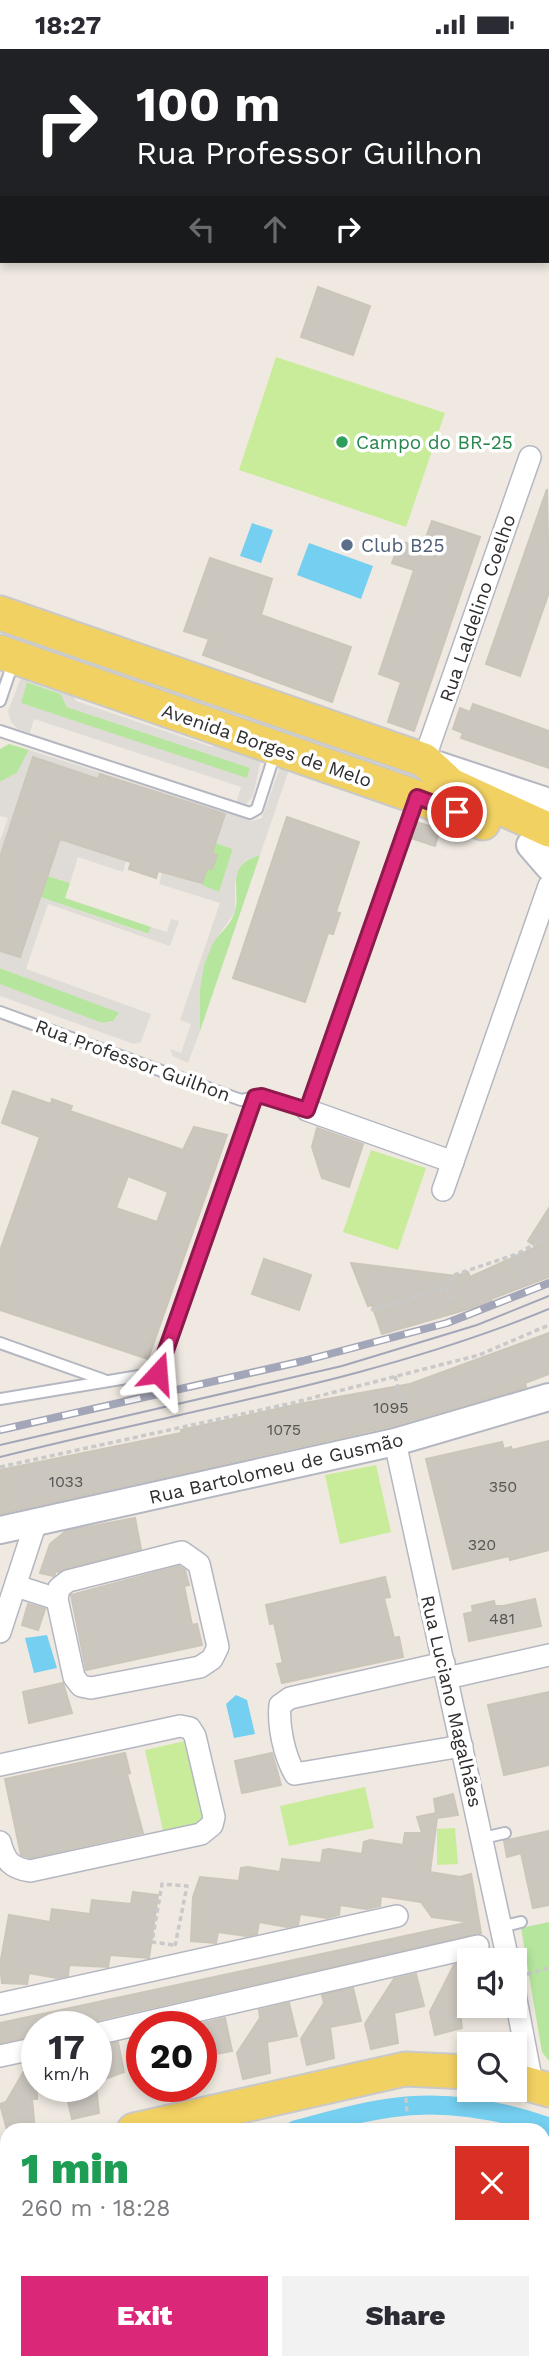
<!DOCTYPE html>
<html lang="en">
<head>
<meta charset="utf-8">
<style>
	:root { --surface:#fff; --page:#f2f2f3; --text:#2b2b33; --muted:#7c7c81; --accent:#db2777 }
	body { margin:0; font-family:"Work Sans",sans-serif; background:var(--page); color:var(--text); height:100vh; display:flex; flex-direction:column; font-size:26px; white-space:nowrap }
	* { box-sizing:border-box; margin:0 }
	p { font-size:23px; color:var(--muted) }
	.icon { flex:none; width:38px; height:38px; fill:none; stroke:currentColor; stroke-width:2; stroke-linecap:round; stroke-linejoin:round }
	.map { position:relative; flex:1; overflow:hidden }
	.drawer { position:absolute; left:0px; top:2074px; width:550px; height:247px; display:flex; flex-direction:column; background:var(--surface); border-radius:21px 21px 0 0; box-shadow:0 4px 10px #0003 }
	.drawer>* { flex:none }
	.banner { position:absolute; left:0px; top:0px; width:550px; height:214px; box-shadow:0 4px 10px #0003; background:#202124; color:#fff; overflow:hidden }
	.fabs { position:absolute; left:457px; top:1899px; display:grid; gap:14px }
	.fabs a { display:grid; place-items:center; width:70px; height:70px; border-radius:0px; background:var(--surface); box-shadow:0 4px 10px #0003; font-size:35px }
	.speed { position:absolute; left:21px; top:1962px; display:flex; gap:14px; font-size:35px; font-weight:700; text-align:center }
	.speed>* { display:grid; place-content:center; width:91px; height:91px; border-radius:50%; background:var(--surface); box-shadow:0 4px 10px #0003; line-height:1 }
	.speed small { font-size:18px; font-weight:400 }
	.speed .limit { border:10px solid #d22; background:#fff; color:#111 }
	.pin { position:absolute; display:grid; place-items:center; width:60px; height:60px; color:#fff; margin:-30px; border:4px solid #fff; border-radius:50%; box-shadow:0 2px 7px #0007 }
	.me { position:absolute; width:77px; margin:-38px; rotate:19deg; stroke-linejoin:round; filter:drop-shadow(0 0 5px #0008) }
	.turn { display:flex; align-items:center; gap:24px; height:147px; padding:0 21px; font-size:32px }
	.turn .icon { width:91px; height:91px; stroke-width:2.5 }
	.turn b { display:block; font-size:49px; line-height:60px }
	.lanes { display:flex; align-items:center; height:66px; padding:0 21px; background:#0003; justify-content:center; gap:35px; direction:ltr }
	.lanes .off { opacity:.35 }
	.round { display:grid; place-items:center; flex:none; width:74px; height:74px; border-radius:0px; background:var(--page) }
	.headline { display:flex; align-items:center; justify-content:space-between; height:119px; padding:0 21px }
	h1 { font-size:42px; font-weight:800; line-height:52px; color:#1e9e55 }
	.primary-button { display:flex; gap:14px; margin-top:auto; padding:14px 21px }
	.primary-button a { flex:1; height:80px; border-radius:0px; background:var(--accent); color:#fff; font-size:28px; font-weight:800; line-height:80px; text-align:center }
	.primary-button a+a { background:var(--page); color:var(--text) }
	.status { display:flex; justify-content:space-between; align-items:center; height:49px; padding:0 35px; background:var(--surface); direction:ltr }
	.status svg { height:19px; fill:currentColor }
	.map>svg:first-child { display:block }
</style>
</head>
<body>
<div class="status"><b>18:27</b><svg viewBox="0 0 49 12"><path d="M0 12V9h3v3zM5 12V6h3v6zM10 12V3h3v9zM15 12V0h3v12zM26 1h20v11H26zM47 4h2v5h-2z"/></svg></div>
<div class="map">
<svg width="549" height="2320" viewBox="0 0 549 2320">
	<rect width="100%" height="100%" fill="#efe9e1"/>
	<g fill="#b6e59e">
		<polygon points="27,633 61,645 67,658 251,719 247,730 20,654"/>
		<polygon points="9,695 29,701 17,724 0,733 0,700"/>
		<polygon points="216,794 233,800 219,844 201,837 207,819 212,820 216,806 212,804"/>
		<path d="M 260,806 L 200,982 C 193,962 201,914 211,896 C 218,885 230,878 234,865 C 243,841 222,817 260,806 Z"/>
		<polygon points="48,827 70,834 65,849 151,878 149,885 40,848"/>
		<polygon points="0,919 120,963 113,972 102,974 0,938"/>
		<polygon points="549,1873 549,2012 542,2003 521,1879"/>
	</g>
	<g fill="#c9ec9a">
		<polygon points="276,308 445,364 406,478 239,421"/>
		<polygon points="371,1101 426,1119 398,1201 343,1183"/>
		<polygon points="376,1416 391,1483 340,1495 325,1426"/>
		<polygon points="185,1692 204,1777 164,1786 145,1701"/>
		<polygon points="365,1738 374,1779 289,1797 280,1757"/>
		<polygon points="455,1779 458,1815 437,1816 437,1780"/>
	</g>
	<g fill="#dfdcd8" fill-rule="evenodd">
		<path d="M 26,627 L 70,641 L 76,652 L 212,698 L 220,693 L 261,710 L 253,747 L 246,755 L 236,754 L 241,738 L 34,670 L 30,684 L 18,680 L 11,673 L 8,662 L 20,631 ZM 27,633 L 61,645 L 67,658 L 250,719 L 247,729 L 21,654 Z"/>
		<polygon points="29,701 216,760 215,762 100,725 80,796 126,812 123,823 78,808 70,834 48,827 78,741 0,808 0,792 8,769 0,767 0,733 17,724"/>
		<polygon points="281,715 290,718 260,806 246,811 239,819 235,833 235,863 213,894 204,916 200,941 200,982 188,1014 173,1007 170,1000 181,1004 191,975 180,971 220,854 159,835 162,824 175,828 177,825 219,843 233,800 216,794 226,763 252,772 262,769"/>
		<polygon points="40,848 148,885 151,878 167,883 171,870 179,872 170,897 48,855 26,920 151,965 141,993 134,995 0,947 0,935 102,974 113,972 120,964 0,919 0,902 20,908"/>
	</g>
	<g fill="#75cff0">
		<polygon points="252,474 273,481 261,514 240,507"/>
		<polygon points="309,494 373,517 361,550 297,526"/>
		<polygon points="47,1586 57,1619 34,1624 25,1589"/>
		<polygon points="236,1646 247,1651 255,1685 234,1689 226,1655"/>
	</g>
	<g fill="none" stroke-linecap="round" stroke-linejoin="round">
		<g stroke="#75cff0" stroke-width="19">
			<path d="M 295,2081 C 326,2073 358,2063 390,2059 C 442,2051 499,2060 549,2078"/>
			<polyline points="0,2150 7,2148"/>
		</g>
	</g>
	<g fill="#cbc7bf" stroke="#cbc5ba" stroke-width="2" fill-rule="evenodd">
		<polygon points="318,238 370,257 353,306 301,288"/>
		<polygon points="547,440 549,543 520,627 486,615"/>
		<polygon points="432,472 480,488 414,682 388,673 401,633 379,625 414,521 392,514 400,492 422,499"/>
		<polygon points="210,509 272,530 261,566 351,598 332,653 203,606 209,590 184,582"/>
		<polygon points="473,655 549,682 549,719 461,689 463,684 453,680 460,659 470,663"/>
		<polygon points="33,708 98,730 100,725 225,765 212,804 217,806 212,820 207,819 202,834 158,822 156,829 129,820 131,813 60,790 20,908 0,902 0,808"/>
		<polygon points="287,768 359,793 336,863 340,864 333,885 328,884 305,953 233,929"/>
		<polygon points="416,773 440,780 435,797 411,789"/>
		<path d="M 13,1042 L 51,1055 L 52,1050 L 72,1057 L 70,1062 L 183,1101 L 194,1078 L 227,1086 L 148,1310 L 0,1261 L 0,1202 L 40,1088 L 2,1074 ZM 128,1127 L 168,1143 L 157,1173 L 116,1159 Z"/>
		<polygon points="317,1079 363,1095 349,1138 322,1129 312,1098"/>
		<polygon points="549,1159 549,1228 491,1250 492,1253 382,1285 372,1256 368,1257 351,1214 456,1227 468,1223 470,1228 536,1198 528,1192"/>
		<polygon points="264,1210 311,1226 299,1261 252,1245"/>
		<polygon points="549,1284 549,1325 525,1334 526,1338 520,1340 392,1377 0,1465 0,1421 181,1384 181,1381 299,1355 410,1335"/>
		<polygon points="549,1392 549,1501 510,1511 509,1507 453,1520 426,1410 502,1393 504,1400 511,1398 512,1401"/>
		<polygon points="135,1469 141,1500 58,1523 57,1520 54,1527 40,1524 50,1495 66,1482"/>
		<polygon points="179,1517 185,1521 189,1536 184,1537 192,1576 197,1575 202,1596 86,1621 71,1546"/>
		<polygon points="385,1528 390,1548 384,1549 394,1589 399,1588 403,1608 282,1634 277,1615 283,1614 274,1574 270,1575 266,1556"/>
		<polygon points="535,1550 541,1577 469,1592 464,1565 473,1563 472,1557 494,1552 495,1557 503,1557"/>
		<polygon points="28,1555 45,1560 38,1581 22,1576"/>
		<polygon points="63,1634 72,1664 29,1674 23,1643"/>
		<polygon points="549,1643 549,1716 504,1726 488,1656"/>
		<polygon points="125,1704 130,1724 127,1725 143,1784 30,1809 21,1806 5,1730"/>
		<polygon points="272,1704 281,1736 242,1744 235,1712"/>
		<polygon points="453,1745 458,1766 437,1769 430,1823 460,1828 471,1825 481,1884 93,1972 86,1978 37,1978 37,1986 0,1994 0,1974 470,1873 432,1868 421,1853 381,1847 380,1857 366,1860 340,1856 339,1866 327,1869 300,1865 298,1876 287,1878 259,1873 257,1885 246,1887 218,1883 216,1894 191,1892 193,1848 200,1828 239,1832 241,1819 248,1818 280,1823 282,1810 321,1814 323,1801 329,1800 362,1805 364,1793 370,1791 403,1796 405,1784 422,1784 417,1768 436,1764 434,1750"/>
		<polygon points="549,1782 549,1856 533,1859 521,1804 507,1808 504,1792"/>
		<polygon points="133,1843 158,1846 149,1909 110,1906 108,1918 69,1916 68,1927 57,1929 29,1924 27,1935 2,1934 0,1916 9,1866 50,1873 52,1860 90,1865 92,1851 131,1855"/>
		<polygon points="469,1913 469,1946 458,1949 462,1979 435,1986 430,1963 454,1916"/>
		<polygon points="416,1925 424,1957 394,1964 398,1994 371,2000 365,1975 394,1930"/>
		<polygon points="353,1939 361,1972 330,1978 334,2009 307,2016 301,1990 324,1954 322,1946"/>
		<polygon points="289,1954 297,1987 267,1993 270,2024 243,2030 237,2004 260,1969 259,1961"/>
		<polygon points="225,1969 232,2002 201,2008 201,1978 187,1978"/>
		<polygon points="118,1993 124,2023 96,2033 96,1998"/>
		<polygon points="37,2012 37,2050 32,2050 35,2081 7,2081 0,2055 6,2053 24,2022 23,2016"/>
		<polygon points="77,2037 96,2037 99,2064 72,2070 65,2040"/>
	</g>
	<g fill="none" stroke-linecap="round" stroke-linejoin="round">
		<g stroke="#b4b7c1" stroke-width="14">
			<g id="service">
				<polyline points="0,652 14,611"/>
				<polyline points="0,682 250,764 257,760 276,701"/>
				<polyline points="0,963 241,1051 262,1047 307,1061 415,753"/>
				<polyline points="0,1294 104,1331"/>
				<polyline points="0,1350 157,1324 255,1048"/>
				<polyline points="483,1789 505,1784"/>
				<polyline points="501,1878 521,1873"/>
			</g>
		</g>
		<g stroke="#b4b7c1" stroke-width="24">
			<g id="minor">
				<polyline points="424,711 530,408"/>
				<polyline points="307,1061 453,1113"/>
				<polyline points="443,1141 549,837"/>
				<polyline points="395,1393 508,1911"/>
				<polygon points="182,1503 199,1515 218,1598 212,1610 200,1618 91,1639 81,1637 74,1628 57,1550 59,1539 68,1532"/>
				<polyline points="16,1537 57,1550"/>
				<polyline points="0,1583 36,1473"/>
				<path d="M 444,1614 L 290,1649 L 280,1656 C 278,1677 284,1706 295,1725 L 462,1697"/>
				<polyline points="447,1629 549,1606"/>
				<path d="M 0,1716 L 180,1677 L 190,1679 L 195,1687 L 214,1768 L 212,1776 L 201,1785 L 30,1822 C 11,1819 5,1812 0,1793"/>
				<polyline points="514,1940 532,2034"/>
				<polyline points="0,1955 397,1867"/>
				<polyline points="96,1985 478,1897"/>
				<polyline points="0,2007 37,1999"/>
				<polyline points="384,2314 389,2320"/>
				<polyline points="274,2320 282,2314"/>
			</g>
		</g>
		<g stroke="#b4b7c1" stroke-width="30">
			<g id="tertiary">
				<polyline points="438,716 549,753"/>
				<polyline points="530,796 549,818"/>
				<polyline points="0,1481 395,1393 549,1348"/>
			</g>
		</g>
		<g stroke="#c9c9c9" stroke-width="37">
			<g id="primary">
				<polyline points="0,564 424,711 451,736 549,781"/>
				<polyline points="0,603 417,748 483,774"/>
				<polyline points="514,2031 549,2041"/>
				<polyline points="134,2081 405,2020 469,2023"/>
				<polyline points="0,2112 7,2111"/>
				<polyline points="542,2115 549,2118"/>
				<polyline points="0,2191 7,2189"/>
			</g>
		</g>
		<g stroke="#c9c9c9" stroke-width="3.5" stroke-dasharray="5 3.5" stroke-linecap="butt">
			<polyline points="517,1205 528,1233"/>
			<polyline points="446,1239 452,1252"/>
			<polyline points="371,1261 446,1239 454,1226 517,1205 549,1187"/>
			<polyline points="395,1327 406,1369"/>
			<polyline points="0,1418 288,1355 479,1306 549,1276"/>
			<polyline points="173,1896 152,1893 162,1835 187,1837 175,1897"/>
			<polyline points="527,1925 549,1919"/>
			<polyline points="406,2049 407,2065"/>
		</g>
		<use href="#service" stroke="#fff" stroke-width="10"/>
		<use href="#minor" stroke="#fff" stroke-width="21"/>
		<use href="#tertiary" stroke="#fff" stroke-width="26"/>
		<use href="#primary" stroke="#f2d163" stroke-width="33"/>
		<g stroke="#a3a6b8" stroke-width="2">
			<polyline points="0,1396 342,1317 477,1276 549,1247"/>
			<path d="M 0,1408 C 184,1361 372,1333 549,1260"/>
		</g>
		<g stroke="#a3a6b8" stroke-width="8">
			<polyline id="rail" points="0,1381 303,1312 447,1274 549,1234"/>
		</g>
		<use href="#rail" stroke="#fff" stroke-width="5" stroke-dasharray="16" stroke-linecap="butt"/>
	</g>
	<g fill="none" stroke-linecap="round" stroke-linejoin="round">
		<g stroke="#8e194d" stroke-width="18">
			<polyline id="route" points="158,1324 255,1048 262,1047 307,1061 417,748 457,763"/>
		</g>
		<use href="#route" stroke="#db2777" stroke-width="12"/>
	</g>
	<circle fill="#2e9e5b" stroke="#fff" stroke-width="2.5" cx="342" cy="393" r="7"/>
	<circle fill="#5c6f8a" stroke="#fff" stroke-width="2.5" cx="347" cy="496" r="7"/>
	<g text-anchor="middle" stroke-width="7" stroke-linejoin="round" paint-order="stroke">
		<g font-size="16" fill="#555452">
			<text x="391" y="1364">1095</text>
			<text x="284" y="1386">1075</text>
			<text x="66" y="1438">1033</text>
			<text x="503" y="1443">350</text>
			<text x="482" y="1501">320</text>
			<text x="502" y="1575">481</text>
		</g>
		<g font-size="19" fill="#27864d" stroke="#fff" text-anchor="start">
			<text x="356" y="400">Campo do BR-25</text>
		</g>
		<g font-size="19" fill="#4e5e75" stroke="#fff" text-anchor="start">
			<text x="361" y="503">Club B25</text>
		</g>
		<g font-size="19" fill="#2e2e2e" stroke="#fff">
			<text transform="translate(477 559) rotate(-71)" y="7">Rua Laldelino Coelho</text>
			<text transform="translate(267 696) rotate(19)" y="7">Avenida Borges de Melo</text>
			<text transform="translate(133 1011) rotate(20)" y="7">Rua Professor Guilhon</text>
			<text transform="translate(276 1419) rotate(-13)" y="7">Rua Bartolomeu de Gusmão</text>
			<text transform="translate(452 1652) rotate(77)" y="7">Rua Luciano Magalhães</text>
		</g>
	</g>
</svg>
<div class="fabs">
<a><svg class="icon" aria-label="sound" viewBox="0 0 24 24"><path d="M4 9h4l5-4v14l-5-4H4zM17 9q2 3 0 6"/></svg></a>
<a><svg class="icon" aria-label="search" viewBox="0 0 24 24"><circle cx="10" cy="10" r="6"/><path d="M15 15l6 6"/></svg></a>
</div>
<div class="speed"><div>17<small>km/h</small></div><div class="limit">20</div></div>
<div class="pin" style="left:457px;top:763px;background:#d93025"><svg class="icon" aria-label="arrive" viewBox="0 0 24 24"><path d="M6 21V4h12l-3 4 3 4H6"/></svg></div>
<svg class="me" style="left:158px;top:1324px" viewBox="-20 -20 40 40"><path d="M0-17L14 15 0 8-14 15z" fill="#db2777" stroke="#fff" stroke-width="4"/></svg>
<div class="banner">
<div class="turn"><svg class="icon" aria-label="right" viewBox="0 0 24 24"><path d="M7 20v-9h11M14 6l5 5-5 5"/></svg><div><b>100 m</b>Rua Professor Guilhon</div></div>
<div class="lanes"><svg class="icon off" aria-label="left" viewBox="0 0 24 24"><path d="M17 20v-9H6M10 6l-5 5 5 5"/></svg><svg class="icon off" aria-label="ahead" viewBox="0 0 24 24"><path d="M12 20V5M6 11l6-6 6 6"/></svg><svg class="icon" aria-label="right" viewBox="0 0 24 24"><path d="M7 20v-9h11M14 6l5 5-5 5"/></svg></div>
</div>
<section class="drawer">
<div class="headline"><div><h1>1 min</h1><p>260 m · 18:28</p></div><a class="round" style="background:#d93025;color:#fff"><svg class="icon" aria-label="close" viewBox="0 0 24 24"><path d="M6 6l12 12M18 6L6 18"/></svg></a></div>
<div class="primary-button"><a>Exit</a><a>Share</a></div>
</section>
</div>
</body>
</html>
